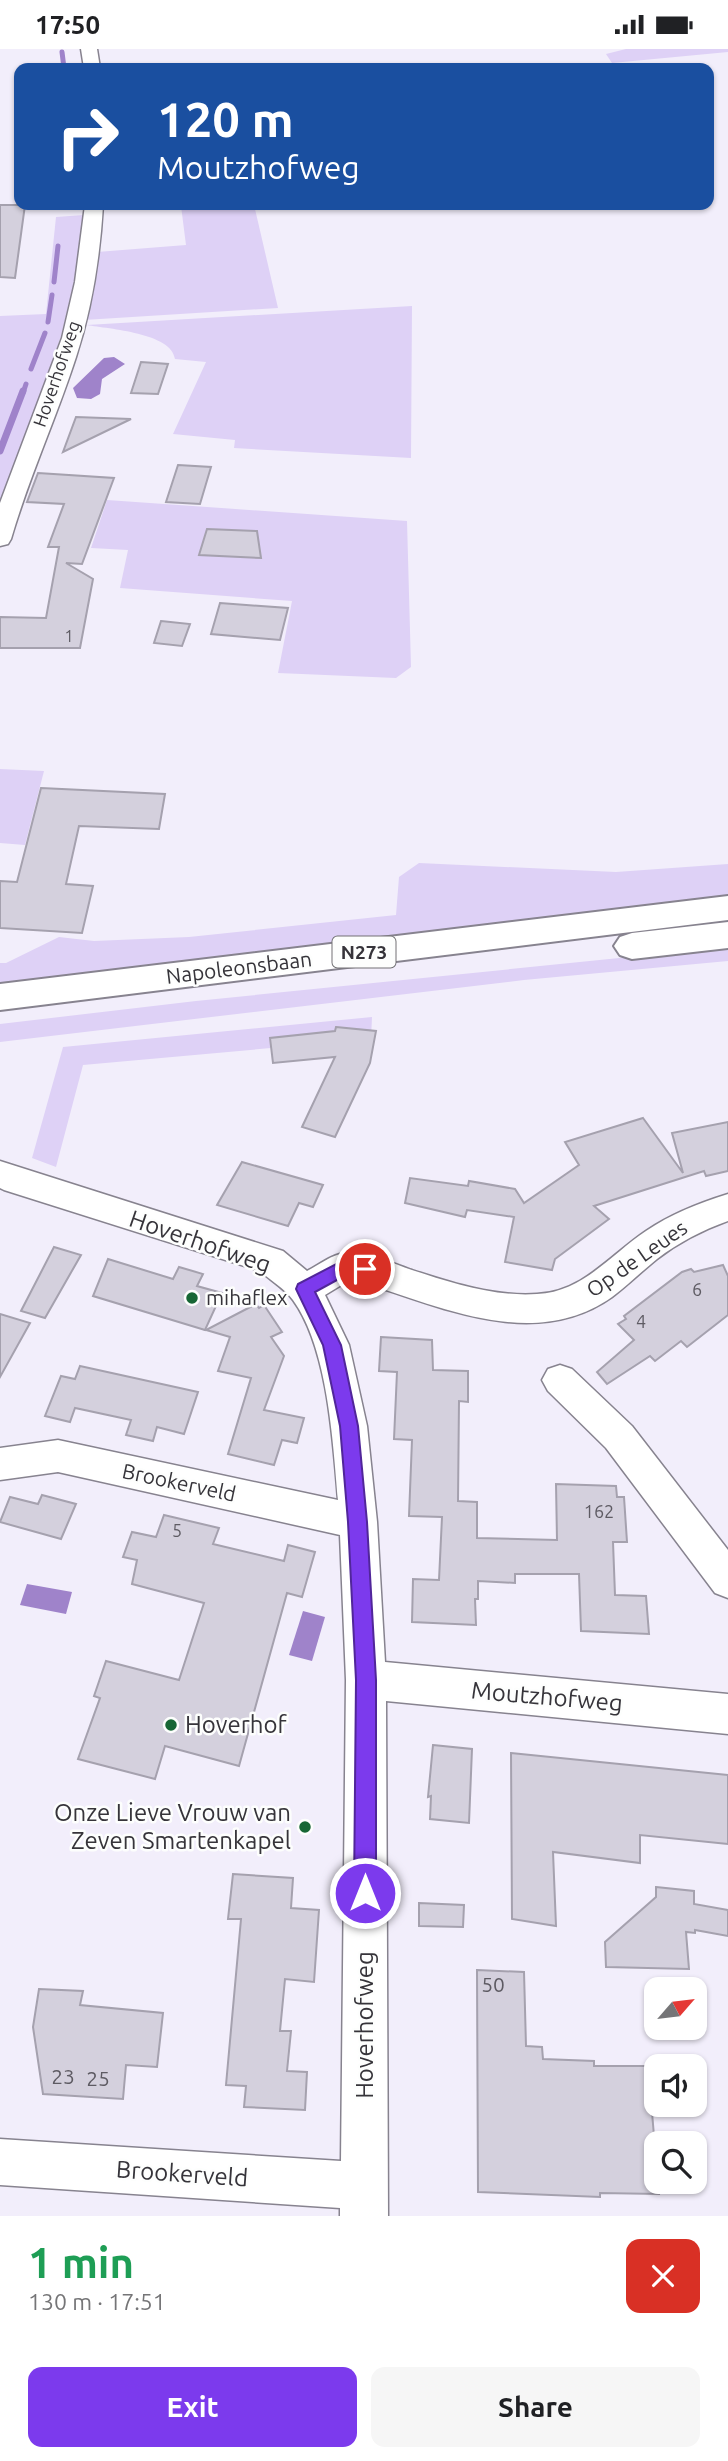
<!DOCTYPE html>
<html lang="en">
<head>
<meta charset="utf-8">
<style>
	:root { --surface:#fff; --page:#f6f6f6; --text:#202124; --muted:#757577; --accent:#7c3aed }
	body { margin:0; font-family:Ubuntu,sans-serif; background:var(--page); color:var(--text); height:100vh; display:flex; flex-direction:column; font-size:26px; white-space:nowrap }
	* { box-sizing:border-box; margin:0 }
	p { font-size:23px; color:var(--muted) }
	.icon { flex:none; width:38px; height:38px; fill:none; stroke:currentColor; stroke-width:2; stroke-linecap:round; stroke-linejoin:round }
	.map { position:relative; height:2167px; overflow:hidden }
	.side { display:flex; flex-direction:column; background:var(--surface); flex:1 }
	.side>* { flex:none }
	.banner { position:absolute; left:14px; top:14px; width:700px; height:147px; border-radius:14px; box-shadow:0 2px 5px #0004; background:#1a4fa0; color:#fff; overflow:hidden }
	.needle { width:46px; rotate:62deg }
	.fabs { position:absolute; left:644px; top:1928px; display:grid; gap:14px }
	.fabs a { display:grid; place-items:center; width:63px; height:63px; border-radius:14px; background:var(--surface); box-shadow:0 2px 5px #0004; font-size:35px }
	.pin { position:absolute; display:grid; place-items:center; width:60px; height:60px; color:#fff; margin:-30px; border:4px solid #fff; border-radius:50%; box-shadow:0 2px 7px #0007 }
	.me { position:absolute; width:77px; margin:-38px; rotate:0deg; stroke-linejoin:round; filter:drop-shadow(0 0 5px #0008) }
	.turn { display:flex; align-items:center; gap:24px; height:147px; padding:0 28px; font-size:32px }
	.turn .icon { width:91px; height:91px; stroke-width:2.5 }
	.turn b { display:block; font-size:49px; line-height:60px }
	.round { display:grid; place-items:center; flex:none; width:74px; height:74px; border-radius:14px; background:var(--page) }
	.summary { display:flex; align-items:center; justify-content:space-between; height:119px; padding:0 28px }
	h1 { font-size:42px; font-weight:700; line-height:52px; color:#1e9e55 }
	.primary-button { display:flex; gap:14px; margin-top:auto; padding:14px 28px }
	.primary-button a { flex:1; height:80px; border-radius:14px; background:var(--accent); color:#fff; font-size:28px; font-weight:700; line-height:80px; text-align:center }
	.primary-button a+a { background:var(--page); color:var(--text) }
	.status { display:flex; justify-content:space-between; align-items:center; height:49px; padding:0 35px; background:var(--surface); direction:ltr }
	.status svg { height:19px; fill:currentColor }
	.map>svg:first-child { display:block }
</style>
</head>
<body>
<div class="status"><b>17:50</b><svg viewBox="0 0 49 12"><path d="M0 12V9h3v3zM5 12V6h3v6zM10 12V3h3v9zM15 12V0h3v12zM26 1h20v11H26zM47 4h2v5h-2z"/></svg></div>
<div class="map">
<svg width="728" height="2167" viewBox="0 0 728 2167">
	<rect width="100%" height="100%" fill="#f2eefb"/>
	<g fill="#ded1f6">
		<polygon points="626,0 728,0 728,3 612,14 606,5"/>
		<polygon points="242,156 247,161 255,160 278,259 84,271 97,203 186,196 181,157"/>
		<polygon points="84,166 73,238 61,287 0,465 0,267 46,265 56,168"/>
		<path d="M 412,257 L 411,409 L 234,399 L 235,391 L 173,385 L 206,313 L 175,310 C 172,284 109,280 87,276 Z"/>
		<polygon points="107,451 407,472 411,618 396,629 278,624 292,552 120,539 128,501 91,499"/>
		<polygon points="0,720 44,722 25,796 0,794"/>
		<polygon points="419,814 616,823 728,815 728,851 0,941 0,914 6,914 59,888 94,892 189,888 396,866 399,828"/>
		<polygon points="728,898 728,912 524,931 0,993 0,975 196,952"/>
		<polygon points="372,968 371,990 83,1016 56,1118 32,1109 63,998"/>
	</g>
	<g fill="#9f83ca">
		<polygon points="114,308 125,315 102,330 100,345 91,350 77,349 73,339 104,309"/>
		<polygon points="27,1535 72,1543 66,1565 20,1556"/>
		<polygon points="303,1562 325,1568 312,1612 289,1606"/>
	</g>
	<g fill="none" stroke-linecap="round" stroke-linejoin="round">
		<g stroke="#9f83ca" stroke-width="5">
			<polyline points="62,3 64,19"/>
			<polyline points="54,233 58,197"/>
			<polyline points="48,273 52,246"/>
			<polyline points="31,320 45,284"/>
			<polyline points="23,344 26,335"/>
		</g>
		<polyline stroke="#9f83ca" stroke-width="7" points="0,402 23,342"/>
	</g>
	<g fill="#d4d0dd" stroke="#a5a1ae" stroke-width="2">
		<polygon points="0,156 25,156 15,229 0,228"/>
		<polygon points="141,313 168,315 158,345 131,344"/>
		<polygon points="76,368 131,370 63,403"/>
		<polygon points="178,416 211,418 200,455 166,453"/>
		<polygon points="38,424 114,429 82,515 66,514 93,530 80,599 0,599 0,568 46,569 59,498 48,498 64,455 27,453"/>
		<polygon points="207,480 257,482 261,509 199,506"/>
		<polygon points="220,554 288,559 280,591 211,585"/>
		<polygon points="161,572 190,575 182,597 154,594"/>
		<polygon points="41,739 165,745 159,780 79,777 66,835 93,837 82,884 0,879 0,832 17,833"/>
		<polygon points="336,978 376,982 370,1014 335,1088 302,1078 335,1008 273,1014 270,989 335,982"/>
		<polygon points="643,1069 683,1124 672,1084 728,1073 728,1122 706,1127 704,1122 594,1157 609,1170 555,1210 552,1221 505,1213 514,1168 467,1161 465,1168 405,1154 410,1129 468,1137 469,1132 515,1140 524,1154 579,1116 565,1093"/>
		<polygon points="242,1113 323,1136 313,1158 299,1154 288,1177 217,1156"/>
		<polygon points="54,1198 81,1206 45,1269 21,1262"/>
		<polygon points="108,1210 173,1230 179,1218 203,1225 197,1237 222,1244 205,1281 93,1247"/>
		<polygon points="723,1216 728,1227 728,1266 687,1298 681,1292 655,1312 650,1307 607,1335 597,1323 634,1291 618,1275 626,1270 624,1267 682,1223 691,1220 694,1223"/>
		<polygon points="256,1255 259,1259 264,1256 282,1283 271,1288 284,1307 264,1361 304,1369 297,1394 282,1391 274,1416 228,1405 251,1329 218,1322 230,1288 206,1281"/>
		<polygon points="0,1265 30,1274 0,1328"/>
		<polygon points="381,1288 432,1291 433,1321 468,1322 468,1353 459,1352 458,1452 477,1453 477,1489 557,1491 556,1435 616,1437 617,1448 624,1448 627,1493 613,1493 615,1546 646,1547 649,1585 581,1582 579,1525 515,1525 515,1534 478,1532 478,1550 475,1550 476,1576 412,1573 413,1530 439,1531 442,1468 409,1467 412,1391 394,1390 397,1323 379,1322"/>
		<polygon points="80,1317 198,1343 184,1385 157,1378 153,1392 126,1386 131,1371 75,1359 70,1373 45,1367 61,1327 75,1330"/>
		<polygon points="42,1446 76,1455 61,1490 0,1473 10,1448 38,1455"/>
		<polygon points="164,1466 219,1479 213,1495 284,1512 288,1496 315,1503 302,1548 287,1544 239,1717 165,1697 155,1730 78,1710 100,1649 94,1647 106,1612 179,1631 204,1554 132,1535 137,1511 123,1508 132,1483 156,1488"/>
		<polygon points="433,1696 472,1700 469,1774 430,1770 431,1747 428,1748"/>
		<polygon points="511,1704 728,1726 728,1795 640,1786 640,1814 553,1803 556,1877 512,1870"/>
		<polygon points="233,1825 293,1829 291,1859 319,1861 314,1933 285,1930 280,1982 291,1982 287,2022 307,2023 305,2061 244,2058 246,2037 226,2036 241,1870 228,1870"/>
		<polygon points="656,1838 694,1842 694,1855 728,1861 728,1887 695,1881 695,1884 686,1883 689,1920 606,1918 605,1893 656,1848"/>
		<polygon points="419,1854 464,1856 463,1878 419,1877"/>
		<polygon points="477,1921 524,1923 526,1997 542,1998 543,2010 594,2012 594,2017 648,2017 659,2145 600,2144 600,2148 478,2143"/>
		<polygon points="39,1940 83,1942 80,1956 163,1964 157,2018 126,2016 123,2050 43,2045 33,1978"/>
	</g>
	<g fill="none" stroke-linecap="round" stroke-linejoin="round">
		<g stroke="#87838f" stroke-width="3">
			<g id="minor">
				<polygon points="81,0 97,0 100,19 84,19"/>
				<path d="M 85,156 L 103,156 C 100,208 92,259 76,308 C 56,370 29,428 11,490 L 8,495 L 0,497 L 0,454 L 62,289 L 75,233 Z"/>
				<path d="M 0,1112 L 283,1202 L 307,1222 C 319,1216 332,1205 346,1204 C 368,1203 392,1214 412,1221 C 452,1234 495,1248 537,1245 C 583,1243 610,1206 646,1182 C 671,1165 699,1154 728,1145 L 728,1172 C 703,1181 679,1193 657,1210 C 642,1222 628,1236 612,1248 C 536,1302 443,1259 365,1234 L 348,1232 L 325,1246 L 349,1296 L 367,1377 L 377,1473 L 385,1613 L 728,1645 L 728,1685 L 386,1652 L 388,2167 L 340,2167 L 340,2159 L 0,2136 L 0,2090 L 341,2112 L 346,1631 L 340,1486 L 58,1423 L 0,1431 L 0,1399 L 58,1391 L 338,1451 C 333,1393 328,1299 293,1251 C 285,1240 270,1231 260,1222 L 4,1141 L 0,1139 Z"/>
				<polygon points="560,1316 572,1320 632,1377 728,1501 728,1549 715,1544 606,1399 548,1342 542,1331 548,1320"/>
			</g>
		</g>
		<g stroke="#87838f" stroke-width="4">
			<g id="primary">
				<polygon points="728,847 728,871 0,961 0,935"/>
				<polygon points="728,873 728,899 632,910 620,906 614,897 620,888 632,884"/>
			</g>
		</g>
		<use href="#minor" fill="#fff" fill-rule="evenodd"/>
		<use href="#primary" fill="#fff" fill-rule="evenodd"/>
	</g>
	<polygon fill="#7c3aed" stroke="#51269a" stroke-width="2" points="344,1211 371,1215 374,1220 371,1225 346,1226 315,1243 341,1296 358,1377 367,1473 376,1631 376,1844 373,1852 365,1855 358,1852 354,1844 356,1631 348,1473 340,1377 323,1296 296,1240 298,1235"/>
	<g fill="#176635" stroke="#fdfefd" stroke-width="2.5">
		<circle cx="192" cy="1249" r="7"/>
		<circle cx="171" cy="1676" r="7"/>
		<circle cx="305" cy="1778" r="7"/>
	</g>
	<g text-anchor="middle" stroke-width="5" stroke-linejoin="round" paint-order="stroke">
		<g font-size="16" fill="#5e5b63">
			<text x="69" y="593">1</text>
		</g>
		<g font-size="18" fill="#36343a" stroke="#fdfefd">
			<text transform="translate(57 325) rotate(-71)" y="6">Hoverhofweg</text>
		</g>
		<g font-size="18" fill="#5e5b63">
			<text x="697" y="1247">6</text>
			<text x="641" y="1279">4</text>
			<text x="599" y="1469">162</text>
			<text x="177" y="1488">5</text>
		</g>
		<rect fill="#fdfefd" stroke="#727174" stroke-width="2" x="332.5" y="887.5" width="63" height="31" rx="5"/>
		<g font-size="19" font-weight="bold" fill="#36343a">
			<text x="364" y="910">N273</text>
		</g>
		<g font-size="21" fill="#36343a" stroke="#fdfefd">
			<text transform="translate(239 919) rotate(-7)" y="7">Napoleonsbaan</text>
			<text transform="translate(637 1210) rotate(-35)" y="7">Op de Leues</text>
			<text transform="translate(179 1434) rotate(12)" y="7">Brookerveld</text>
		</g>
		<g font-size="21" fill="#36343a" stroke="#fdfefd" text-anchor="start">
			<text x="206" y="1256">mihaflex</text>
		</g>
		<g font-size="21" fill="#5e5b63">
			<text x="493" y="1943">50</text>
			<text x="63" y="2035">23</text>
			<text x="98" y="2037">25</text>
		</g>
		<g font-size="24" fill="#36343a" stroke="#fdfefd">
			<text transform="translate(200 1193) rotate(19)" y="8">Hoverhofweg</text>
			<text transform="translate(547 1648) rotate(5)" y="8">Moutzhofweg</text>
			<text transform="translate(365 1976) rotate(-90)" y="8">Hoverhofweg</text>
			<text transform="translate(182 2125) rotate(4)" y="8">Brookerveld</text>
		</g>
		<g font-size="24" fill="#36343a" stroke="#fdfefd" text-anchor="start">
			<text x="185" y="1684">Hoverhof</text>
			<text x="291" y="1772" text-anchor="end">Onze Lieve Vrouw van<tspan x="291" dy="28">Zeven Smartenkapel</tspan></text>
		</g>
	</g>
</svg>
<div class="fabs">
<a><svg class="needle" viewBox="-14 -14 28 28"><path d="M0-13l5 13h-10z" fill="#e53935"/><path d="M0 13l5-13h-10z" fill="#757577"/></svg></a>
<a><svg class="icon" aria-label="sound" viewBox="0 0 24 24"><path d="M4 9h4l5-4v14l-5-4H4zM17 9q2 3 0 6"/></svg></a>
<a><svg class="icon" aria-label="search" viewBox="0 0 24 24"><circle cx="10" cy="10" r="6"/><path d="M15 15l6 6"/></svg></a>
</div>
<div class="pin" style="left:365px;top:1220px;background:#d93025"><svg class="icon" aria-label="arrive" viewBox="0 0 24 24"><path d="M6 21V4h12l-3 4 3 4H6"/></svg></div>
<svg class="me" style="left:365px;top:1844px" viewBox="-20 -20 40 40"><circle r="17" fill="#7c3aed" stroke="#fff" stroke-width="3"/><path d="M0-11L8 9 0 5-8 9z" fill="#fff"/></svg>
<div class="banner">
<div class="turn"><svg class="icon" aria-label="right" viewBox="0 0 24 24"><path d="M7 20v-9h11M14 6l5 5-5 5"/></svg><div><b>120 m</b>Moutzhofweg</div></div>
</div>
</div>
<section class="side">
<div class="summary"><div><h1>1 min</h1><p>130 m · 17:51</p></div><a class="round" style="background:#d93025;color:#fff"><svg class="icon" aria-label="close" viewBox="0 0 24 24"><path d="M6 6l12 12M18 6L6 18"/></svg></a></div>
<div class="primary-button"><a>Exit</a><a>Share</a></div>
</section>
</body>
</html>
